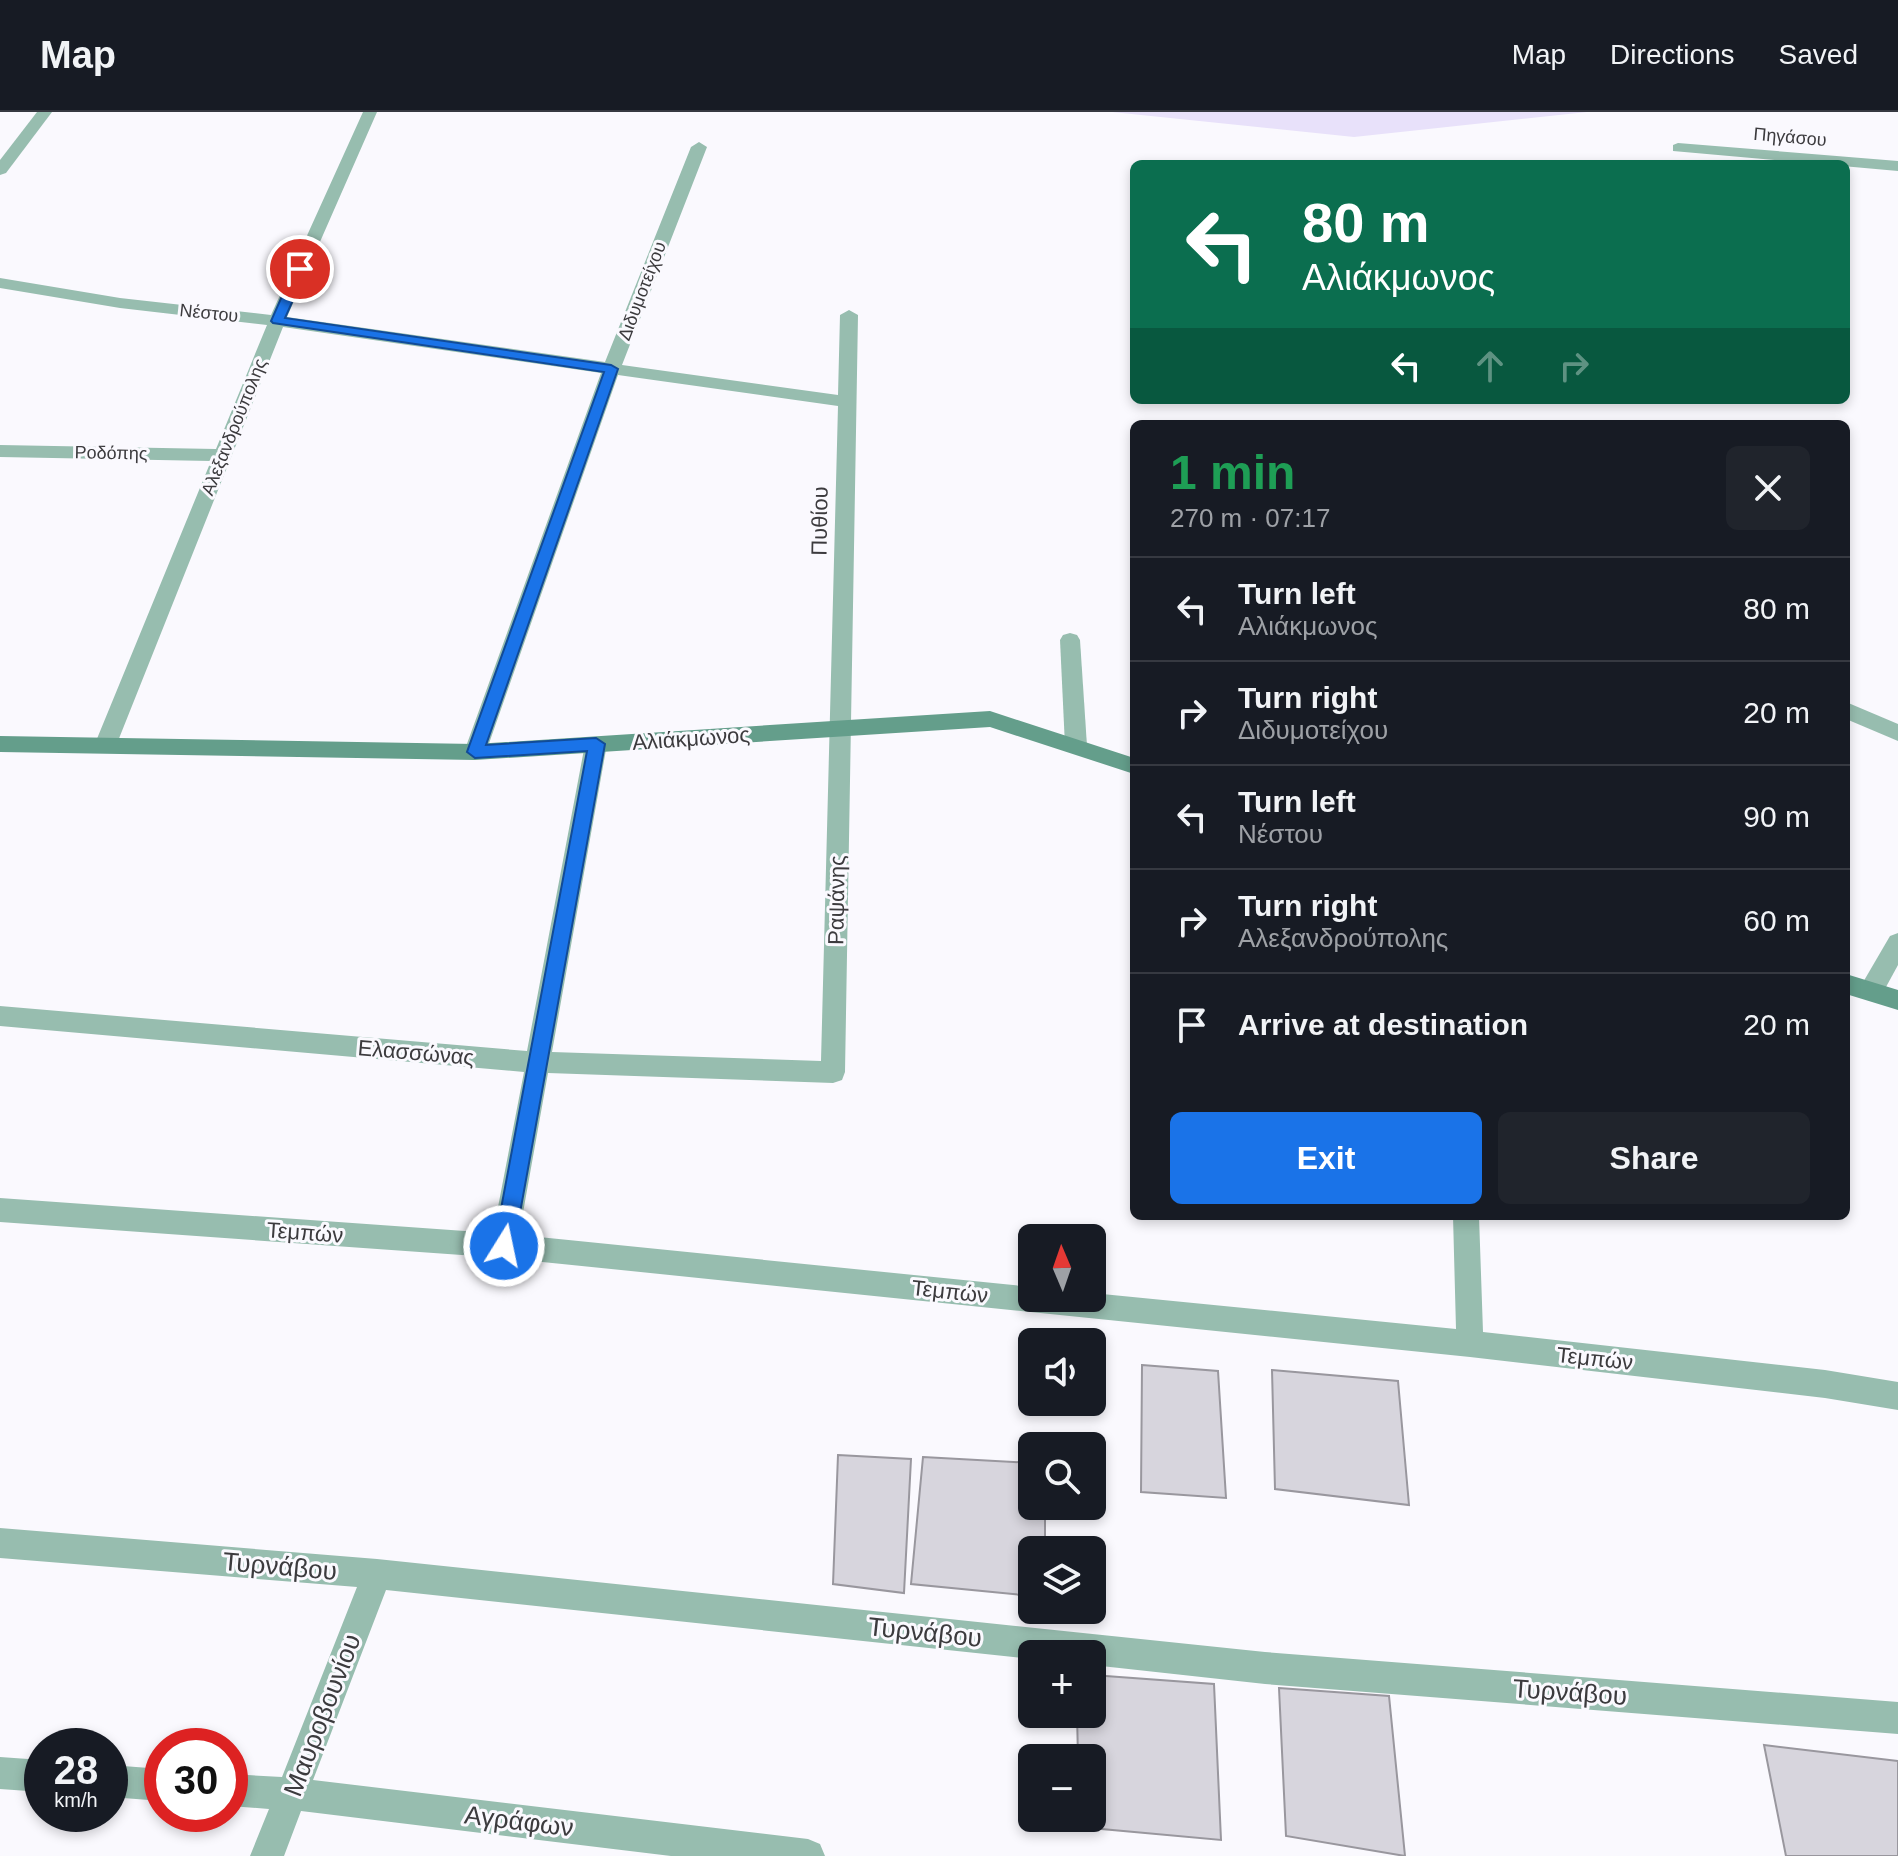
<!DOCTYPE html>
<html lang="en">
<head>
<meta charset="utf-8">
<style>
	:root { --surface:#171b24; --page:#20242c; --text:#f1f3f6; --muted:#9ea1a6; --line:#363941; --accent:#1a73e8 }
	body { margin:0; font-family:Helvetica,sans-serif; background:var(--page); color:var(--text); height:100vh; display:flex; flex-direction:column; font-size:30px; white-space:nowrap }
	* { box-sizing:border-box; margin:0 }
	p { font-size:26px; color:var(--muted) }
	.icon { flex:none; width:44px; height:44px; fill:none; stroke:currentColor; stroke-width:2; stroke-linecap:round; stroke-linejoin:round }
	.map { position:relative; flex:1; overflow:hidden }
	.sheet { position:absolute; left:1130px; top:308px; width:720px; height:800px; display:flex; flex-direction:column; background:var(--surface); border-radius:12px; box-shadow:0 4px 12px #0003 }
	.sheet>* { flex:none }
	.guide { position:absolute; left:1130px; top:48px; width:720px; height:244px; border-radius:12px; box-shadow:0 4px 12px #0003; background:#0b6e4f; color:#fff; overflow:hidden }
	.needle { width:52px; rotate:358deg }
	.controls { position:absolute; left:1018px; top:1112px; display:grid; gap:16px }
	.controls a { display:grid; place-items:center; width:88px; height:88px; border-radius:12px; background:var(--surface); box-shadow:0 4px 12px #0003; font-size:40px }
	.speed { position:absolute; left:24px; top:1616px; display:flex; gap:16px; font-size:40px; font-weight:700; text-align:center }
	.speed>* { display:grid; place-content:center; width:104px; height:104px; border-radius:50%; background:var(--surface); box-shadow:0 4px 12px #0003; line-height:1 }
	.speed small { font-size:20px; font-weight:400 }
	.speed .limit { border:12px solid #d22; background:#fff; color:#111 }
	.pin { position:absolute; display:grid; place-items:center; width:68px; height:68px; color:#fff; margin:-34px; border:4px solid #fff; border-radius:50%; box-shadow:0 2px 8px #0007 }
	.me { position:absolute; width:88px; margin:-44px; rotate:10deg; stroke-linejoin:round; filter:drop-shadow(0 0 6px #0008) }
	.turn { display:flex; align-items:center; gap:28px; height:168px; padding:0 40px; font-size:36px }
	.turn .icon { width:104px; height:104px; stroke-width:2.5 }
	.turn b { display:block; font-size:56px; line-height:68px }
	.lanes { display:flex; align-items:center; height:76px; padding:0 40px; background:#0003; justify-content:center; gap:40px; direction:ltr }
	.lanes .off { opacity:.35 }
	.round { display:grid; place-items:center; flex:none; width:84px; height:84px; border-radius:12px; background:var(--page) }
	.overview { display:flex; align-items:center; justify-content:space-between; height:136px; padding:0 40px }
	h1 { font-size:48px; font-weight:700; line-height:60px; color:#1e9e55 }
	.cta { display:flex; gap:16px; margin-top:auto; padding:16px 40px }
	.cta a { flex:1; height:92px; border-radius:12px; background:var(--accent); color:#fff; font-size:32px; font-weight:700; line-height:92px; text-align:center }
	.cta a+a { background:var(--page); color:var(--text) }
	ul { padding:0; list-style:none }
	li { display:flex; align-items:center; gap:24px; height:104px; padding:0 40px; border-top:2px solid var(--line) }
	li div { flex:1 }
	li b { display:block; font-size:30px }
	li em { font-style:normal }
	header { display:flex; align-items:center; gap:48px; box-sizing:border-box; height:112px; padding:0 40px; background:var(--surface); border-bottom:2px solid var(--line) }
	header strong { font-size:38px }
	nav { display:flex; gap:44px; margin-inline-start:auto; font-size:28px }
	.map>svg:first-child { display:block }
</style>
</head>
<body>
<header>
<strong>Map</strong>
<nav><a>Map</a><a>Directions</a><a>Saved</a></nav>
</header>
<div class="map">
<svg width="1898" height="1744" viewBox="0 0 1898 1744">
	<rect width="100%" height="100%" fill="#faf9fe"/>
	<polygon fill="#e8e1fa" points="1112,0 1587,0 1354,25"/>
	<g fill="#d7d5dd" stroke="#99979e" stroke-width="2">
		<polygon points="1142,1253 1218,1259 1226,1386 1141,1380"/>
		<polygon points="1272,1258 1398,1269 1409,1393 1275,1377"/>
		<polygon points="838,1343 911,1347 904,1481 833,1472"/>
		<polygon points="923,1345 1032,1351 1032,1394 1045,1394 1045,1438 1032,1438 1032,1484 911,1472"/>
		<polygon points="1092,1563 1214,1572 1221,1728 1080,1715 1079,1706 1092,1706 1092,1646 1078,1646 1077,1602 1092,1602"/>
		<polygon points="1279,1576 1389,1584 1405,1744 1286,1724"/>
		<polygon points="1764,1633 1898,1649 1898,1744 1786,1744"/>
	</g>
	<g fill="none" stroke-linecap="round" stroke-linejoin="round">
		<g fill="#97bdaf" fill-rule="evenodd">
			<polygon points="37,0 52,0 6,61 0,63 0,48"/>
			<polygon points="363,0 377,0 287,205 605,250 691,35 699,30 707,35 622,253 838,283 840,203 849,198 858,203 845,960 842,968 833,971 548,961 519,1123 1032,1175 1032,1186 1092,1186 1092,1181 1456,1217 1453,1104 1479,1104 1483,1220 1825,1258 1898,1270 1898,1298 1825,1286 1470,1245 504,1146 0,1110 0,1086 493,1121 524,960 0,914 0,894 527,939 585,632 588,626 604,626 607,632 552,940 821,949 838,294 618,263 486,640 483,646 467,646 464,640 601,261 283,215 116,634 113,640 97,640 94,634 211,349 0,345 0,333 216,337 267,213 120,196 0,176 0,166 120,186 271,203"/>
			<polygon points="1678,31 1898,49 1898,59 1673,39 1673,33"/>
			<polygon points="1070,521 1077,523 1080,528 1087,634 1084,640 1068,640 1065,634 1060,528 1063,523"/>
			<polygon points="1846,590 1898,612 1898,629 1846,607"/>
			<polygon points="1898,821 1898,853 1880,886 1871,889 1862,886 1859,879 1862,872 1890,824"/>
			<polygon points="0,1416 377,1447 1265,1540 1898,1590 1898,1622 1265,1572 1092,1553 1092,1542 1032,1542 1032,1547 386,1478 313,1668 808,1727 820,1732 825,1744 671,1744 301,1699 284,1744 250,1744 269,1697 230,1694 230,1662 282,1665 357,1475 0,1446"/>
			<polygon points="0,1645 42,1648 42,1680 0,1677"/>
			<polygon points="110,1653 162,1657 162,1689 110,1685"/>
		</g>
		<g fill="#649e8b" fill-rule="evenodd">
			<polygon points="990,599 1134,646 1134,662 990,615 475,648 0,640 0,624 475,632"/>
			<polygon points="1846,862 1898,878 1898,898 1846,882"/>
		</g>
	</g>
	<polygon fill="#1a73e8" stroke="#114b97" stroke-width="2" points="300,153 307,157 285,206 611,253 618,257 486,633 596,626 605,632 514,1134 511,1141 504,1143 497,1141 494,1134 587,639 475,646 467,640 604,260 273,211 271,209 294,157"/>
	<g text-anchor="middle" stroke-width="6" stroke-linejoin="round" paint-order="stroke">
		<g font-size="18" fill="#3c3b3e" stroke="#faf9fe">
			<text transform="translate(1790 25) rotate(5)" y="6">Πηγάσου</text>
			<text transform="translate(642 179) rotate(-69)" y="6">Διδυμοτείχου</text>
			<text transform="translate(209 201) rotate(6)" y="6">Νέστου</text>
			<text transform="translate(234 315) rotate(-68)" y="6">Αλεξανδρούπολης</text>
			<text transform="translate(111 341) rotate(1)" y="6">Ροδόπης</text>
		</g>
		<g font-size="22" fill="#3c3b3e" stroke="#faf9fe">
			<text transform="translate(819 409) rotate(-89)" y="8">Πυθίου</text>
			<text transform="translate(691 626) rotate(-4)" y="8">Αλιάκμωνος</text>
			<text transform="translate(836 788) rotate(-89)" y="8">Ραψάνης</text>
			<text transform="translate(416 940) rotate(5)" y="8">Ελασσώνας</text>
			<text transform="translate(305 1120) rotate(4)" y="8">Τεμπών</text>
			<text transform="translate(950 1179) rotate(6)" y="8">Τεμπών</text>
			<text transform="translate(1595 1246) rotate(6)" y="8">Τεμπών</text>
		</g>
		<g font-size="26" fill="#3c3b3e" stroke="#faf9fe">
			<text transform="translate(280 1454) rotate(5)" y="9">Τυρνάβου</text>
			<text transform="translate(925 1520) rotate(6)" y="9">Τυρνάβου</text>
			<text transform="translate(1570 1580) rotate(4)" y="9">Τυρνάβου</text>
			<text transform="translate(322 1603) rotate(-69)" y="9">Μαυροβουνίου</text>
			<text transform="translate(519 1709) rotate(7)" y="9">Αγράφων</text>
		</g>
	</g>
</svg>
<div class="controls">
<a><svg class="needle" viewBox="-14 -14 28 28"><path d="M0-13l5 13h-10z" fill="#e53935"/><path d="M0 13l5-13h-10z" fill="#9ea1a6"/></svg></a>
<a><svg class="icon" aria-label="sound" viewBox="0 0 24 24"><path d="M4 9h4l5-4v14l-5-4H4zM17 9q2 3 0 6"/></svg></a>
<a><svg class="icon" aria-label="search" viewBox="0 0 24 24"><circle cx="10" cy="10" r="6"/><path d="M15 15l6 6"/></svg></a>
<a><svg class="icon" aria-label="layers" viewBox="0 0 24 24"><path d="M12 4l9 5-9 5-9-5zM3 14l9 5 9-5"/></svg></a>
<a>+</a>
<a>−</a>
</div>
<div class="speed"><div>28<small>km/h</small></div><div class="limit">30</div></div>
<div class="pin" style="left:300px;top:157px;background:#d93025"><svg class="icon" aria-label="arrive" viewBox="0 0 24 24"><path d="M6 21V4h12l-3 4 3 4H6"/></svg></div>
<svg class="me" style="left:504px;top:1134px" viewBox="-20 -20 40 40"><circle r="17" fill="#1a73e8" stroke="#fff" stroke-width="3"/><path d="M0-11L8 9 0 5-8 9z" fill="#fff"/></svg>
<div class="guide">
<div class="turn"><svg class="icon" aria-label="left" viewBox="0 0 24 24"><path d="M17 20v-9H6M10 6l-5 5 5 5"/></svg><div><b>80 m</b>Αλιάκμωνος</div></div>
<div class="lanes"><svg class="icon" aria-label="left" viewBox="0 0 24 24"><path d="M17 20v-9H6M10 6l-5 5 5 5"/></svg><svg class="icon off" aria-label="ahead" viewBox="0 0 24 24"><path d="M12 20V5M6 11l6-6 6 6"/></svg><svg class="icon off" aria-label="right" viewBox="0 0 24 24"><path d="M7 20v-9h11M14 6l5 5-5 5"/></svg></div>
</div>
<section class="sheet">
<div class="overview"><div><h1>1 min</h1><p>270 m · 07:17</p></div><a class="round"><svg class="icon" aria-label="close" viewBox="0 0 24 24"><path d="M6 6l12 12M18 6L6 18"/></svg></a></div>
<ul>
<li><svg class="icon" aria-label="left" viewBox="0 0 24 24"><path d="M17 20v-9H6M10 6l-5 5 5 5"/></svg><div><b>Turn left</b><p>Αλιάκμωνος</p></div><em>80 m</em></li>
<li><svg class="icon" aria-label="right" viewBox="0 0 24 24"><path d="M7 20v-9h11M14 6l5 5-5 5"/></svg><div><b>Turn right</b><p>Διδυμοτείχου</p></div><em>20 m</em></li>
<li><svg class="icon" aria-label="left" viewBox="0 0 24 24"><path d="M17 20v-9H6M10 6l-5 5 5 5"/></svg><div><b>Turn left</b><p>Νέστου</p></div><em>90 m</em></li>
<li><svg class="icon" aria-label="right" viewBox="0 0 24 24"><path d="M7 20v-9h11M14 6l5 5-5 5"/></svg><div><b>Turn right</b><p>Αλεξανδρούπολης</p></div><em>60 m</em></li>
<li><svg class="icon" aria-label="arrive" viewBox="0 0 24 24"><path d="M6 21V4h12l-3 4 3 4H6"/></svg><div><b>Arrive at destination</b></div><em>20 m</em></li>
</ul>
<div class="cta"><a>Exit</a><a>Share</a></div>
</section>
</div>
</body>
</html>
